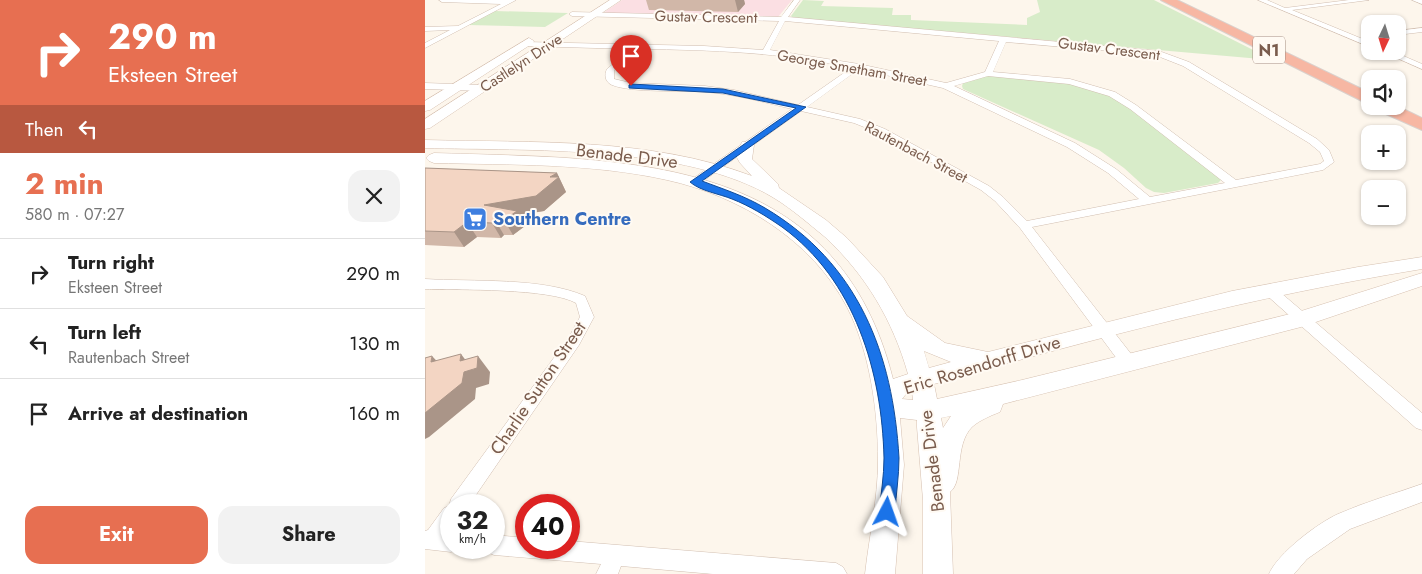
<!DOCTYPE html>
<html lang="en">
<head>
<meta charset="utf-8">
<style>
	:root { --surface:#fff; --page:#f2f2f2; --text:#222; --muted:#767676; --line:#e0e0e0; --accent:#e76f51 }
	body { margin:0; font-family:Jost,sans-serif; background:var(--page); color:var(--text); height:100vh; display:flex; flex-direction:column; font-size:19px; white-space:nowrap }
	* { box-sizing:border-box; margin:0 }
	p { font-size:16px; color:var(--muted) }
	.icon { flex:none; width:28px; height:28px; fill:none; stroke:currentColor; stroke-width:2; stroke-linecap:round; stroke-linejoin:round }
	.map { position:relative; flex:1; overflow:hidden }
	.details { display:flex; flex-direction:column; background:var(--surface); width:425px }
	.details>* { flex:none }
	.hud { background:#e76f51; color:#fff; overflow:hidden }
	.needle { width:32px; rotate:184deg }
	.controls { position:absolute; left:936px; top:15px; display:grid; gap:10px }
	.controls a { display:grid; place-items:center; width:45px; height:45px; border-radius:10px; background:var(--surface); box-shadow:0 1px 4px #0004; font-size:25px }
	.speed { position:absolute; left:15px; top:494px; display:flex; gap:10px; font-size:25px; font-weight:700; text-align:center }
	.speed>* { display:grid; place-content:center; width:65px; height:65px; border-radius:50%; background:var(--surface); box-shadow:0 1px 4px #0004; line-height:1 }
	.speed small { font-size:12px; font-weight:400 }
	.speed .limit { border:8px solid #d22; background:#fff; color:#111 }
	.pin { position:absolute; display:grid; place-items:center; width:42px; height:42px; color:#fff; margin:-51px -21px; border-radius:50% 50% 50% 0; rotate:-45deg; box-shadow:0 0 5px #0007 }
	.pin .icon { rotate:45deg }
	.me { position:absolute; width:55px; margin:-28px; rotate:4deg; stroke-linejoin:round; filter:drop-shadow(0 0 4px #0008) }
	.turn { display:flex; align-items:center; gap:18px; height:105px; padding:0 25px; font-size:22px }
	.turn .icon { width:65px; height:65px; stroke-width:2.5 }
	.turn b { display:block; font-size:35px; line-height:42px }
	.then { display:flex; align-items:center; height:48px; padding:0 25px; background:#0003; gap:10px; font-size:19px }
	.round { display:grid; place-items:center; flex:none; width:52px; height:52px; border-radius:15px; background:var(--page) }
	.head { display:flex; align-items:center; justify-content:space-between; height:85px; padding:0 25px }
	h1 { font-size:30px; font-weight:700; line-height:38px; color:var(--accent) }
	.action { display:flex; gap:10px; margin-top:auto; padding:10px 25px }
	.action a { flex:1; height:58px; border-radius:15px; background:var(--accent); color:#fff; font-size:20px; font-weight:700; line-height:58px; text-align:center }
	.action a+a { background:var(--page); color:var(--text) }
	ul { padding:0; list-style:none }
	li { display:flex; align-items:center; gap:15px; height:70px; padding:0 25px; border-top:1px solid var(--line) }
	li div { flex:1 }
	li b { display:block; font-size:19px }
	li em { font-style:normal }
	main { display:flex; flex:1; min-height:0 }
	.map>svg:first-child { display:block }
</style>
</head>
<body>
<main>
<section class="details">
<div class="hud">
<div class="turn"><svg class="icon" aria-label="right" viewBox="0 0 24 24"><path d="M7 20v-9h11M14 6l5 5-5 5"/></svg><div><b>290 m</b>Eksteen Street</div></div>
<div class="then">Then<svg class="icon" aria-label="left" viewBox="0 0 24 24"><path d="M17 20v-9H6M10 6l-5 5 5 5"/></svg></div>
</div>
<div class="head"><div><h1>2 min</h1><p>580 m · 07:27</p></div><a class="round"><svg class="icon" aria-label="close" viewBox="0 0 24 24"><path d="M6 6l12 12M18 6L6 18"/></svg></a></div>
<ul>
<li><svg class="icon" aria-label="right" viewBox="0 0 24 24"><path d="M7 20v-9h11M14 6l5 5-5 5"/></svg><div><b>Turn right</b><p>Eksteen Street</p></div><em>290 m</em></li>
<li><svg class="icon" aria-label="left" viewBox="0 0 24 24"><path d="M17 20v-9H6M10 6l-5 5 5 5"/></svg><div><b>Turn left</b><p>Rautenbach Street</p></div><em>130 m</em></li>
<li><svg class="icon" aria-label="arrive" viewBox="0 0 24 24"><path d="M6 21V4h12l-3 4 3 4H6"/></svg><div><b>Arrive at destination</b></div><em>160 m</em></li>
</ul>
<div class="action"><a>Exit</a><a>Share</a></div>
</section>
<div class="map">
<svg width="997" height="574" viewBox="0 0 997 574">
	<rect width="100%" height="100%" fill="#fdf6ec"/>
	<polygon fill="#fbdfe3" points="197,0 367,0 353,17 178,13"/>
	<g fill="#d8ecc9">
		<polygon points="378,0 399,1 396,6 468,8 467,15 486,15 486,20 602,25 602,18 615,12 612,0 729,0 848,60 368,18 366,16"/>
		<polygon points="70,11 143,13 120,27 43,25"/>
		<path d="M 566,75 C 598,77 634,77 665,87 C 710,101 759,149 797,179 L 793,183 L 739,193 L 729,192 L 721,188 L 699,168 L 674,150 L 538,89 L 537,86 L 538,83 Z"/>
	</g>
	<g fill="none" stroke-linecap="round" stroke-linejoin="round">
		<g stroke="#d1beb0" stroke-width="1">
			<g id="street">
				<polygon points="14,0 91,0 0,48 0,43 25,30 0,31 0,27 33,26 76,4 17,2"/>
				<path d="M 369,0 L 375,0 L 363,17 L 734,51 L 764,62 L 892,139 L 904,150 L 909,162 L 898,170 L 607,227 L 710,359 L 712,363 L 710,367 L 704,369 L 698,367 L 595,228 L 570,201 L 556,190 L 454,133 L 429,123 L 376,111 L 274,184 L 266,184 L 264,182 L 266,180 L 367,109 C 338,102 309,94 280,92 C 256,90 207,93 187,85 C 180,82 179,75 182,69 L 206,49 L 100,46 L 96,44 L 100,42 L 279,46 L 338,50 L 354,21 L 147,16 L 144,14 L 147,12 L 356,17 ZM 360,21 L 574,41 L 560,72 L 521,83 L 434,64 L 345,50 ZM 581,42 L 730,55 L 758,66 L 884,143 L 895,152 L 899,161 L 895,164 L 811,180 L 711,105 L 690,92 L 645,79 L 568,72 ZM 215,49 C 286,50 357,52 426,68 L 373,105 L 309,90 L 280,86 L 206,83 L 189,79 L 189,70 ZM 434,69 L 518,88 L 642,147 L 683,173 L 714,199 L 602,221 L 578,197 L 564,186 L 460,129 L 435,119 L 382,107 ZM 563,76 L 644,84 L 684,96 L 705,109 L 800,183 L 725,197 L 691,169 L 650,143 L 529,86 Z"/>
				<polygon points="833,0 842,0 860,8 924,0 944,0 867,10 945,42 945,47"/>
				<polygon points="987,0 997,0 997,4"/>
				<polygon points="997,28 997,32 972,35 972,31"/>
				<polygon points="956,51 967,51 997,64 997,69"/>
				<polygon points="0,83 57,85 61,88 57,91 0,89"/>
				<path d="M 0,279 C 48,282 116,277 160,296 L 169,317 L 154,345 L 44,505 L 26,505 L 26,548 L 34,548 L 26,552 L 0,549 L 0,531 L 3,530 L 19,508 L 24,506 L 26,499 L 144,337 L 155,317 L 151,303 C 124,288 34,290 0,289 Z"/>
				<polygon points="844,285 849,287 997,413 997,430 991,428 839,293 837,290 839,287"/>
				<path d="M 997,484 L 997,502 L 925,529 L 882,559 L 869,574 L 844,574 C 853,553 893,523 913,514 C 940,502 969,494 997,484 Z"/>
				<polygon points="69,535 101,538 101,548 144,548 144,541 411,563 418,567 422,574 288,574 196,566 193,574 171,574 176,564 69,555 62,552 60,548 69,548"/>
			</g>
		</g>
		<g stroke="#d6c0b0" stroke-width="1">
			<g id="secondary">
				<polygon points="185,0 196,0 5,128 0,129 0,119"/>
				<polygon points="104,38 109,41 108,43 5,110 0,111 0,101"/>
				<path d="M 0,140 C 109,143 224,137 327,176 L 315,163 L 311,156 L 317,142 L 327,142 L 329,145 L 327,159 L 353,184 L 354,188 L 401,220 L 422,238 L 458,277 L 482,316 L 520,343 L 563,352 L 807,291 L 933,267 L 997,257 L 997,269 C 831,296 670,338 509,384 L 512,399 L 597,380 L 873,312 L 997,273 L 997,286 L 876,327 L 578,404 L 575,412 C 565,416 555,420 547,427 C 529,445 539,482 525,492 L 528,574 L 498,574 L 498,500 L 492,427 L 492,420 L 475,418 L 479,465 L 470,574 L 440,574 C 444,537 453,499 453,461 C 453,411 445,352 422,307 C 387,240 315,196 242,180 C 166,163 86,165 9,163 L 4,161 L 1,158 L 4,155 L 9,153 C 199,159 411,151 468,379 L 483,374 C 468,321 441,275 400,237 C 384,224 367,209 349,198 C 261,144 101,151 0,148 ZM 499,351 L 526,362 L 504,368 ZM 487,392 L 488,400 L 477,399 L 481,394 ZM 526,416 L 518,428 L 516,418 Z"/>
			</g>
		</g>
		<g stroke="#dad1cd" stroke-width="2">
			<g id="highway">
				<polygon points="736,0 752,0 945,93 945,105"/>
				<polygon points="950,106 972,106 997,118 997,130 952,110"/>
			</g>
		</g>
		<use href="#street" fill="#fff" fill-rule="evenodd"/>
		<use href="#secondary" fill="#fff" fill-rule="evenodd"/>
		<use href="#highway" fill="#f7b7a3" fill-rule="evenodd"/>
	</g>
	<g fill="#d1b7a8">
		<polygon points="221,0 319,0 320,4 313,12 224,10"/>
		<polygon points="0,168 132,173 141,192 119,211 94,215 100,226 88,235 79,235 76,238 52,237 39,247 0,245"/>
	</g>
	<g fill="#aa9588">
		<polygon points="310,0 319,0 320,4 313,12"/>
		<polygon points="132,173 141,192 119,211 94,215 100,226 88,235 79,220 59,205 125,177"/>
		<polygon points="70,220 79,235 76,238 67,223"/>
		<polygon points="42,222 52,237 39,247 29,232"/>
		<polygon points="36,354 48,370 53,356 65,372 64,384 51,388 50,399 4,437 0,439 0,413 35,361"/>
		<polygon points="7,356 21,371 6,362"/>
	</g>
	<g fill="#f3d5c3" stroke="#aa9588">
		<polygon points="0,168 132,173 125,177 134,177 111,196 59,205 92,211 79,220 70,220 67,223 42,222 29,232 0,231"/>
		<polygon points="36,354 35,361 53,356 52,368 39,372 37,383 0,413 0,358 7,356 6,362"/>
	</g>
	<path fill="#1a73e8" stroke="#114b97" d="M 206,84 L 298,89 L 381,107 L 277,181 C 298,189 320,196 340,208 C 433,263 468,353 474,458 C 474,476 471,494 470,512 L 468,517 L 462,519 L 456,517 L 454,512 C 456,494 459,476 459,458 C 457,372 430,280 357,227 C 341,216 325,206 307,199 C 295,194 275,191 265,182 L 371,108 L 298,93 L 204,88 L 204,85 Z"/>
	<defs>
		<g id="supermarket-square" transform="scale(1.25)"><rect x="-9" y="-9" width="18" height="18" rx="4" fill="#3f7fe0" stroke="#fffaf3"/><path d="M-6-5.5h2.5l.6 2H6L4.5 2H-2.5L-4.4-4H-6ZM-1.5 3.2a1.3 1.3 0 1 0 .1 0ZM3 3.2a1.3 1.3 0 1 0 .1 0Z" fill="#fff"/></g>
	</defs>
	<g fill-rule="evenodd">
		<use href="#supermarket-square" x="50" y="219"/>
	</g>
	<g text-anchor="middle" stroke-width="4" stroke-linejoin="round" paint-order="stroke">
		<g font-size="15" fill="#7a5c4d" stroke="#fffaf3">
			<text transform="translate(281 17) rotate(1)" y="5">Gustav Crescent</text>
			<text transform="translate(684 49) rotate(7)" y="5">Gustav Crescent</text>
			<text transform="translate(96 63) rotate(-33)" y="5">Castlelyn Drive</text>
			<text transform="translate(427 68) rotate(10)" y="5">George Smetham Street</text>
			<text transform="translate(491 152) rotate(28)" y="5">Rautenbach Street</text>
		</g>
		<rect fill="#fffaf3" stroke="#a28b7f" stroke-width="1" x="828" y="36.5" width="32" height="27" rx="4"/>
		<g font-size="16" font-weight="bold" fill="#7a5c4d">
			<text x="844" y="56">N1</text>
		</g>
		<g font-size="18" fill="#7a5c4d" stroke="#fffaf3">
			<text transform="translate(202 156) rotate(7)" y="6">Benade Drive</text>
			<text transform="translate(557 365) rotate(-17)" y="6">Eric Rosendorff Drive</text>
			<text transform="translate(113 388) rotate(-56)" y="6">Charlie Sutton Street</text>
			<text transform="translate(507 461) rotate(-97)" y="6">Benade Drive</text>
		</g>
		<g font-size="18" font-weight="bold" fill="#366cbe" stroke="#fffaf3" text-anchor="start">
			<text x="68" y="225">Southern Centre</text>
		</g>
	</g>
</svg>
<div class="controls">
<a><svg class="needle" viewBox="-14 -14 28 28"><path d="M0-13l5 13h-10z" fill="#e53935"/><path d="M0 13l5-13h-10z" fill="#767676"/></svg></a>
<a><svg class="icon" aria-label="sound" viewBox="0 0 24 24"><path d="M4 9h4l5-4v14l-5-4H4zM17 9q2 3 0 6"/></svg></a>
<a>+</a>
<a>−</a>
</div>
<div class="speed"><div>32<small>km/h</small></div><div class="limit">40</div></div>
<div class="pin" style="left:206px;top:86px;background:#d93025"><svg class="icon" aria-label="arrive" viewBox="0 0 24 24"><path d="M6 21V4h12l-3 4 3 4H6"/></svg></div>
<svg class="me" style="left:462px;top:512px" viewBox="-20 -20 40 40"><path d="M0-17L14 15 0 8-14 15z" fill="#1a73e8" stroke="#fff" stroke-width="4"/></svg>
</div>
</main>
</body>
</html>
